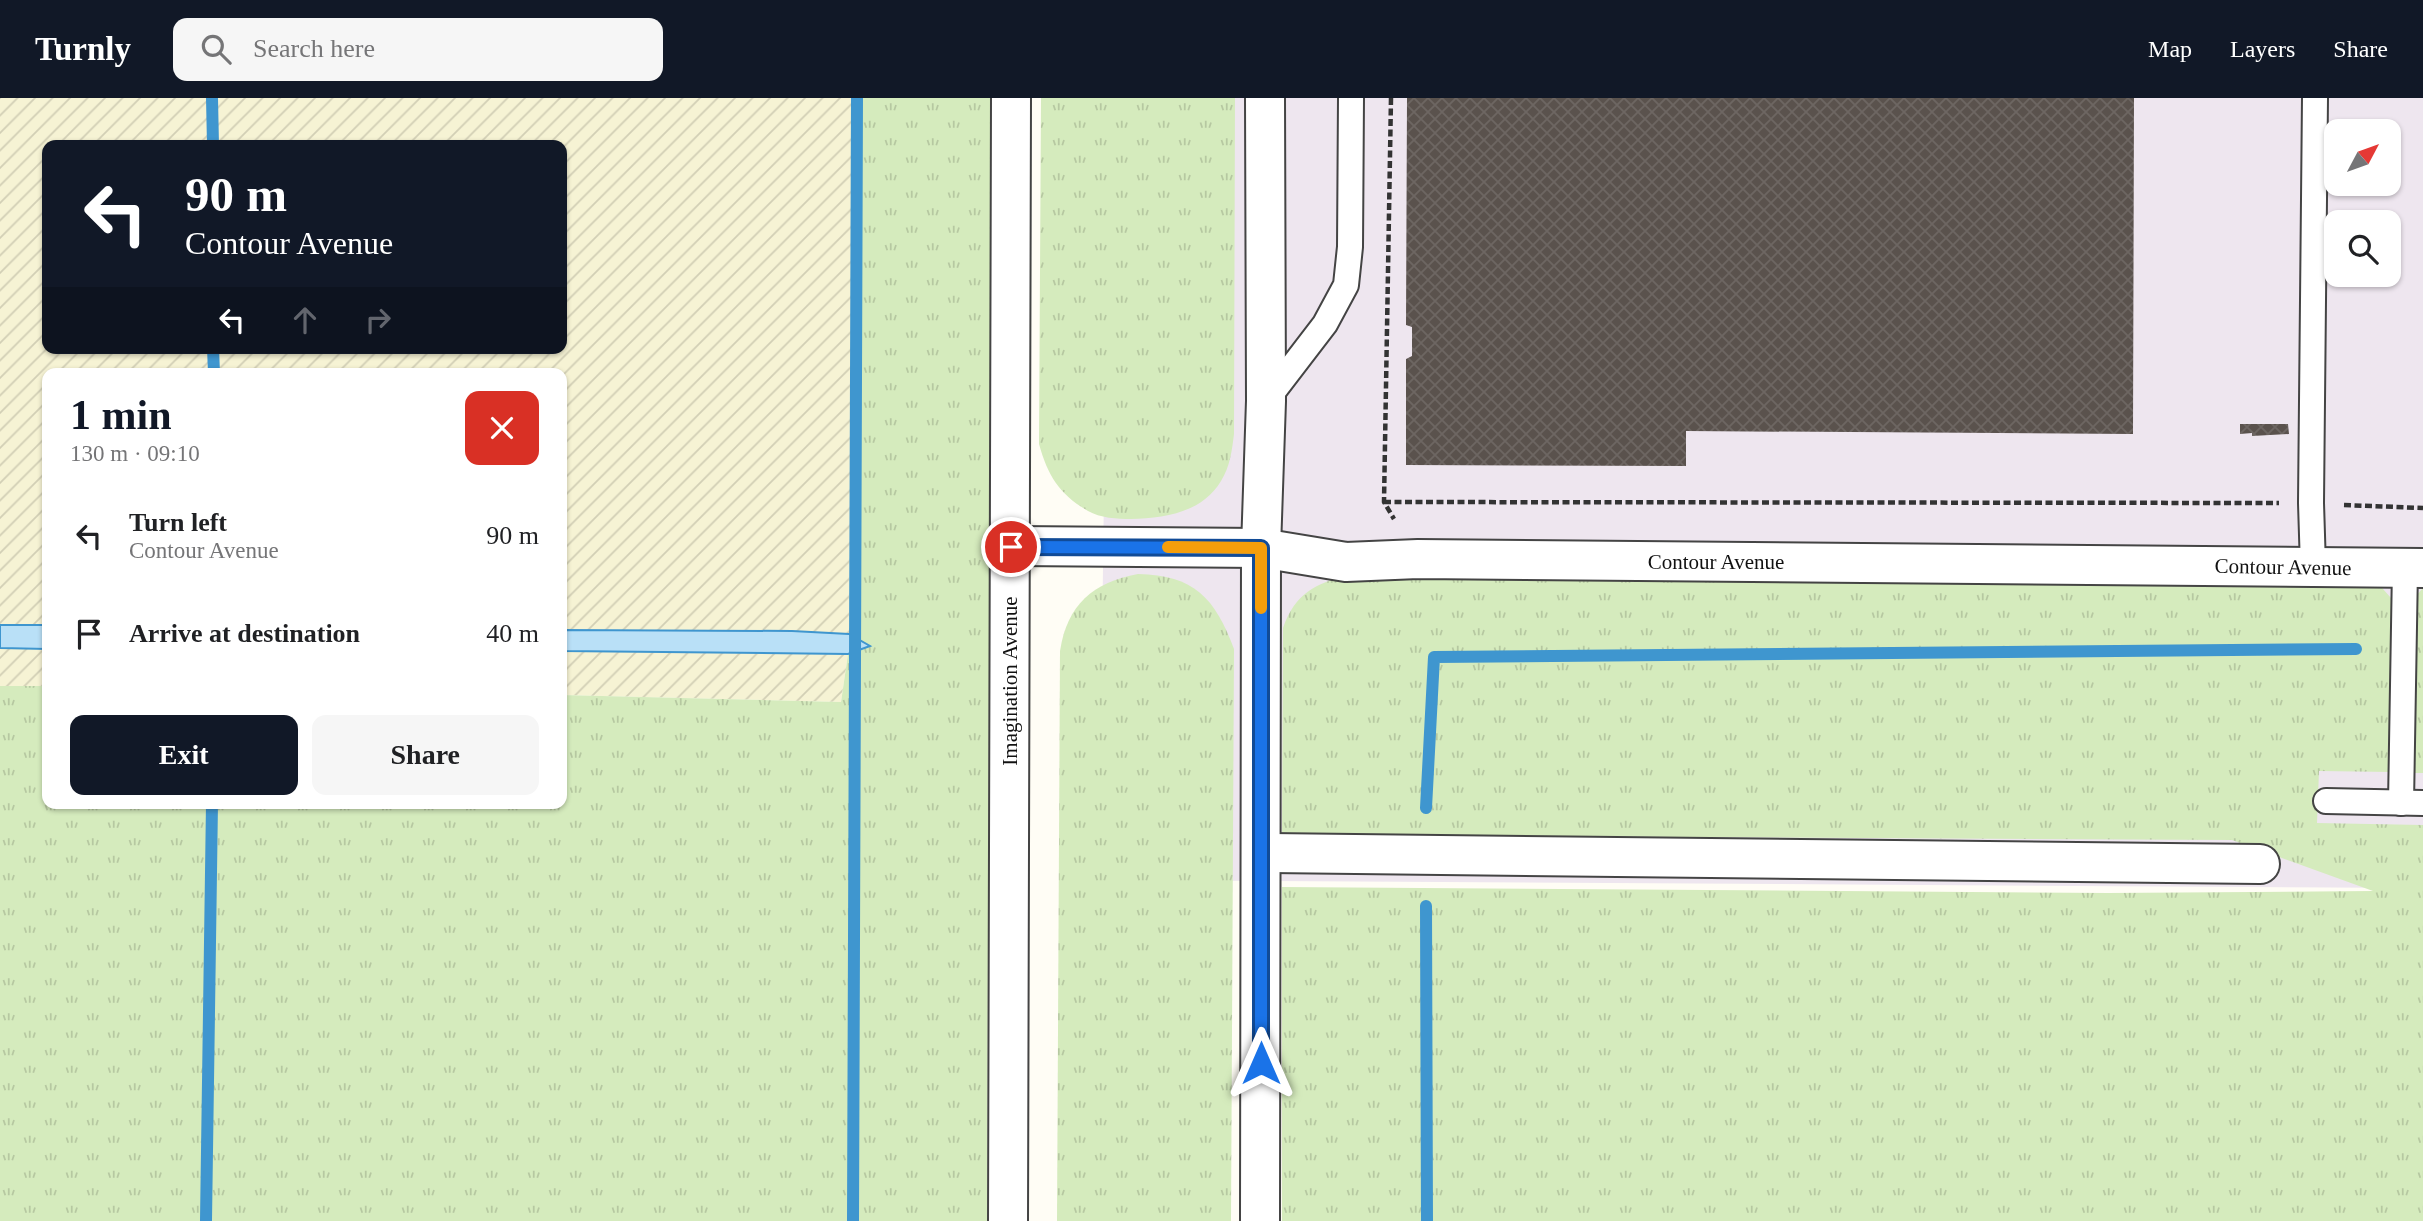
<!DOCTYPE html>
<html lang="en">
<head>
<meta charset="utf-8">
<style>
	:root { --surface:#fff; --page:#f6f6f6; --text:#202124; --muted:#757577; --accent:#111827 }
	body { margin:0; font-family:"Times New Roman",serif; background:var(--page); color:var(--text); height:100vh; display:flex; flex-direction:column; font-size:26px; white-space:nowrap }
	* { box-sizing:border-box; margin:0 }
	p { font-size:23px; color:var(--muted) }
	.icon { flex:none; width:38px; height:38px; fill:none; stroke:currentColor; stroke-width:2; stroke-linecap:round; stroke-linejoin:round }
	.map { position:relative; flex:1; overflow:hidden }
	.panel { position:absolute; left:42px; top:270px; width:525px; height:441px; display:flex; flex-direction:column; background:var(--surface); border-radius:14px; box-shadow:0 2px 5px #0004 }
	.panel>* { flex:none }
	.top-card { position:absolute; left:42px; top:42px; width:525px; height:214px; border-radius:14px; box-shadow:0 2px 5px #0004; background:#111827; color:#fff; overflow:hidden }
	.needle { width:46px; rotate:49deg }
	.tools { position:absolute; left:2324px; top:21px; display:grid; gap:14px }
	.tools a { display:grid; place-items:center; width:77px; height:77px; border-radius:14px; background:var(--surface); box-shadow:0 2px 5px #0004; font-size:35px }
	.pin { position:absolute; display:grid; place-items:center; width:60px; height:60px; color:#fff; margin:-30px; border:4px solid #fff; border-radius:50%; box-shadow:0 2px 7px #0007 }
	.me { position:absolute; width:77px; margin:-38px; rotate:0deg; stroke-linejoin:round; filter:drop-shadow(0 0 5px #0008) }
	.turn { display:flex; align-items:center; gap:24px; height:147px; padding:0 28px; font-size:32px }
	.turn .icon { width:91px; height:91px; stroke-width:2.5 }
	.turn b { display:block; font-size:49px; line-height:60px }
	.lanes { display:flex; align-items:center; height:66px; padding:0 28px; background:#0003; justify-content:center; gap:35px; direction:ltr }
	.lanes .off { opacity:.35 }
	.round { display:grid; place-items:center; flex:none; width:74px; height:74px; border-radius:14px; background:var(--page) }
	.headline { display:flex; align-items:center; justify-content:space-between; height:119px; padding:0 28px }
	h1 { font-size:42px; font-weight:700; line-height:52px; color:var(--accent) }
	.cta { display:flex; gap:14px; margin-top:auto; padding:14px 28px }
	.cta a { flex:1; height:80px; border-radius:14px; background:var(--accent); color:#fff; font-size:28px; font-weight:700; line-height:80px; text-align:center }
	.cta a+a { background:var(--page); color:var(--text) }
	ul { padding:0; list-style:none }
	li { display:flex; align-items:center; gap:21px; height:98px; padding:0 28px }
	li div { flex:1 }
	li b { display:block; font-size:26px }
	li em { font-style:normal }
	header { display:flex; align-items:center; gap:42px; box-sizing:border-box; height:98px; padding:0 35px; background:var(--accent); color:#fff }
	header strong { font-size:33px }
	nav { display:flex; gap:38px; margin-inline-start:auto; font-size:24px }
	.search { width:490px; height:63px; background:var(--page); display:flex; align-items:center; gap:18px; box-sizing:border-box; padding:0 24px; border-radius:14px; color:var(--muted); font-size:26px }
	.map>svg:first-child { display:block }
</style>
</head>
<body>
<header>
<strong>Turnly</strong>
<div class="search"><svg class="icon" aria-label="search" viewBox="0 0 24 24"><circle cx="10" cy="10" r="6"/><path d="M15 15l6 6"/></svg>Search here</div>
<nav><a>Map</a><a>Layers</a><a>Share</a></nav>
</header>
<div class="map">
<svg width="2423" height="1123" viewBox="0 0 2423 1123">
	<defs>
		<pattern id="farmland-furrows" width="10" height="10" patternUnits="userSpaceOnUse" patternTransform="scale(1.75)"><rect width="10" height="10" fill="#f6f3d4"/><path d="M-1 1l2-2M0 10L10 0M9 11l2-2" fill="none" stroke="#d2cfb5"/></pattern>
		<pattern id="grass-tufts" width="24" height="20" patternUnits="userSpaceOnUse" patternTransform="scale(1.75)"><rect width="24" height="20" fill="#d5ebbd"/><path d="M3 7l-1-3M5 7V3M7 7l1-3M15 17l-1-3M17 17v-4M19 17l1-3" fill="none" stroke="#b6c8a1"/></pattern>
		<pattern id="building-cross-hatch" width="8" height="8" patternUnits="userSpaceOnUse" patternTransform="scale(1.75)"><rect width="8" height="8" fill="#5a524d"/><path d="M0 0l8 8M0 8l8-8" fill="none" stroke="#6d6662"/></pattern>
	</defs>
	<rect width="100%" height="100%" fill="#fffdf5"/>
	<path fill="#eee6ef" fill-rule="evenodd" d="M 1109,0 L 2423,0 L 2423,790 L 1099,782 ZM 2336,33 L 2389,33 L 2389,86 L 2336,86 ZM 2336,124 L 2389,124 L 2389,177 L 2336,177 Z"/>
	<g fill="url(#farmland-furrows)" fill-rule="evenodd">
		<path d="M 0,0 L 855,0 L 849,536 L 792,533 L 562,532 L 562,275 L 47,275 L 47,527 L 0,527 ZM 47,47 L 562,47 L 562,250 L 47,250 Z"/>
		<polygon points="0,550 47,551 47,588 0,588"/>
		<polygon points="562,553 848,556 841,604 562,597"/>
	</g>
	<g fill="url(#grass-tufts)">
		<polygon points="855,0 991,0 987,1123 0,1123 0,588 47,588 47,705 562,705 562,597 841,604 848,556 869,548 849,536"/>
		<path d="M 1041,0 L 1235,0 L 1234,336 C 1232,352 1230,369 1221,383 C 1202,415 1164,420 1131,421 C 1117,421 1100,420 1088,413 C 1059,396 1048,378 1039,346 Z"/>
		<path d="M 1138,476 C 1194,477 1215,500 1234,551 L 1231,1123 L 1057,1123 L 1060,553 C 1067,507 1093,484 1138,476 Z"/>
		<path d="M 1347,476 L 2375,482 L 2391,500 L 2391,674 L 2319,673 L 2317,725 L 2423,727 L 2423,1123 L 1282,1123 L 1282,789 L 2108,795 L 2373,793 L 2232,742 L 1282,737 L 1283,530 C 1296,494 1314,488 1347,476 Z"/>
		<polygon points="2423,490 2423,675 2415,675 2414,500"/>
	</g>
	<g fill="#b9e0f7" stroke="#3f96cf" stroke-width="2">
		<polygon points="0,527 47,527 47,551 0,550"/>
		<polygon points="562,532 792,533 849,536 870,548 848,556 562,553"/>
	</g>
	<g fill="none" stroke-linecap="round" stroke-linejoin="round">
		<g stroke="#3f96cf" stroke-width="12">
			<polyline points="212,0 213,47"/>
			<polyline points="213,250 214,275"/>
			<polyline points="1426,710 1434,559 2356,551"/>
			<polyline points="1426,808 1427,1123"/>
			<polyline points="206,1123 212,705"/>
			<polyline points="853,1123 857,0"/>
		</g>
	</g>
	<g fill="url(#building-cross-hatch)">
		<polygon points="1407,0 2134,0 2133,336 1686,333 1686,368 1406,367 1406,261 1412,258 1412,229 1406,227"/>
		<polygon points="2240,326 2288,326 2289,336 2252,338 2252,335 2240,336"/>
	</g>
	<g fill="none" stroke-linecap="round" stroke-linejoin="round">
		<g stroke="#444" stroke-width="28">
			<g id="lane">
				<polyline points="1266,303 1325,226 1346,187 1350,149 1351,0"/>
				<polyline points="2313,469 2311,405 2315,0"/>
				<polyline points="2326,703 2423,705"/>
				<polyline points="2401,705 2405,470"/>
			</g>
		</g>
		<g stroke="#444" stroke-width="42">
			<g id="street">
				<polyline points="1011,448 1261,450 1346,464 1418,461 2423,470"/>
				<polyline points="1262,755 2260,766"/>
				<polyline points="1008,1123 1011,0"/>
				<polyline points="1260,1123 1261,450 1266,303 1265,0"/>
			</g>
		</g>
		<g stroke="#333" stroke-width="4.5" stroke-dasharray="7 3.5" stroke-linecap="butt">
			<polyline points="1391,0 1384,404 1394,421"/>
			<polyline points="1384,404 2279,405"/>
			<polyline points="2344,407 2423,410"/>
		</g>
		<use href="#lane" stroke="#fff" stroke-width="24"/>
		<use href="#street" stroke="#fff" stroke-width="38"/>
	</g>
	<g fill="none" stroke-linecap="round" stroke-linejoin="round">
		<g stroke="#114b97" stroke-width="18">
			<polyline id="route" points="1011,449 1261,450 1261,965"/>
		</g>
		<use href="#route" stroke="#1a73e8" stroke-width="12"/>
		<polyline stroke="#f59e0b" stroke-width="12" points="1168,449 1261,450 1261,510"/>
	</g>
	<g text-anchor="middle" stroke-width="7" stroke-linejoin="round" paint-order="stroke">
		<g font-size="21" fill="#111" stroke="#fff">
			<text x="1716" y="471">Contour Avenue</text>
			<text transform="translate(2283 469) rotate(1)" y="7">Contour Avenue</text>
			<text transform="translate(1010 583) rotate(-90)" y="7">Imagination Avenue</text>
		</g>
	</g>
</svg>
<div class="tools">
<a><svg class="needle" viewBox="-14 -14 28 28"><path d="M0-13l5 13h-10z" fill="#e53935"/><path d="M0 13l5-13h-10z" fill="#757577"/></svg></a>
<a><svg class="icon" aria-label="search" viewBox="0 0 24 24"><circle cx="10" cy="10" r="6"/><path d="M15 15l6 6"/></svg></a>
</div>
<div class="pin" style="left:1011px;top:449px;background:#d93025"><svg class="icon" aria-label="arrive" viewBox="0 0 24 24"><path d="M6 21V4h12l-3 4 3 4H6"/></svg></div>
<svg class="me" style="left:1261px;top:965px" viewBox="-20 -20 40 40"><path d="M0-17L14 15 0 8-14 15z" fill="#1a73e8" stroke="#fff" stroke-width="4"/></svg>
<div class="top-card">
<div class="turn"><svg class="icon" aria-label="left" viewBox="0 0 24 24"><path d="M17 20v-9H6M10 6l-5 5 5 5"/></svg><div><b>90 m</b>Contour Avenue</div></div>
<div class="lanes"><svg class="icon" aria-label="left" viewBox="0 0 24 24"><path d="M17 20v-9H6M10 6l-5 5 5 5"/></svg><svg class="icon off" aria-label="ahead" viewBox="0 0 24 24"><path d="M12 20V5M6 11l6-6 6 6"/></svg><svg class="icon off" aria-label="right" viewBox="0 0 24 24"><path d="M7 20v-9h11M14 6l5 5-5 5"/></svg></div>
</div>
<section class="panel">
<div class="headline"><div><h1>1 min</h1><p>130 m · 09:10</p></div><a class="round" style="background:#d93025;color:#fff"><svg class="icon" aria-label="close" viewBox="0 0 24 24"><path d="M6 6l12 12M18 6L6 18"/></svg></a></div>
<ul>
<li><svg class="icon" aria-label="left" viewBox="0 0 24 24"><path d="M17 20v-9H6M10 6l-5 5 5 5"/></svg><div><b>Turn left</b><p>Contour Avenue</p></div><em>90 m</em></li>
<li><svg class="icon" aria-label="arrive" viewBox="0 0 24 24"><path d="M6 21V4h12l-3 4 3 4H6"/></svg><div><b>Arrive at destination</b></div><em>40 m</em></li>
</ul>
<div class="cta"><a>Exit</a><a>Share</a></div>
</section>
</div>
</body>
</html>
